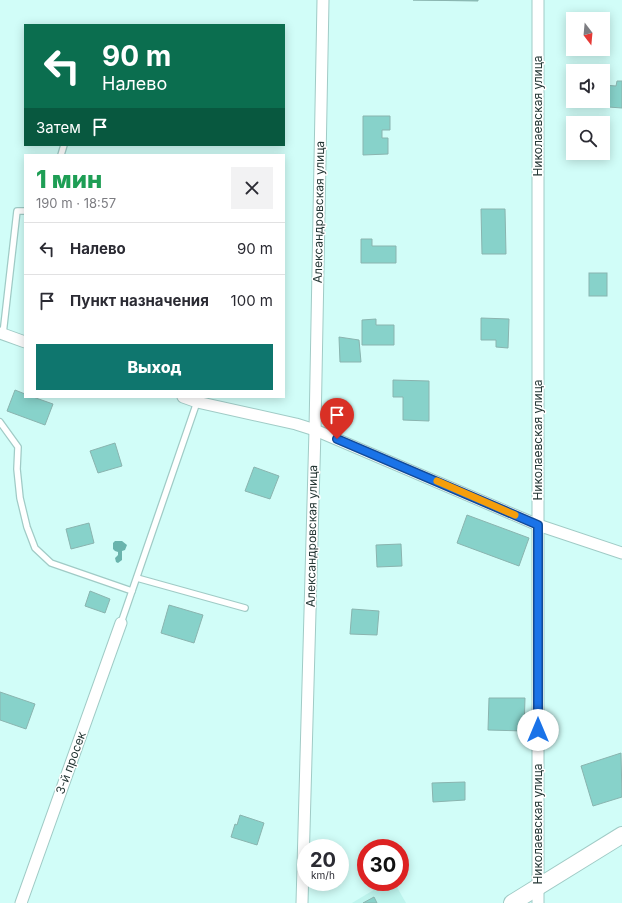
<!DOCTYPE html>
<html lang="ru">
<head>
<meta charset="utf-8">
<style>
	:root { --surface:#fff; --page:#f2f2f3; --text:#2b2b33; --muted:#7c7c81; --line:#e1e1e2; --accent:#0f766e }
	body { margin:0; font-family:Inter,sans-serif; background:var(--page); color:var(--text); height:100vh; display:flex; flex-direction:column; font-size:15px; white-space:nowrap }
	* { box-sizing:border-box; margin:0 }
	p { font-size:13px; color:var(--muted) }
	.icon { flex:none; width:22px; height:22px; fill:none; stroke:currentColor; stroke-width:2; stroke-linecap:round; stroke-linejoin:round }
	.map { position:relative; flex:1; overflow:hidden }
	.details { position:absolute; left:24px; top:154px; width:261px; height:244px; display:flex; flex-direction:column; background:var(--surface); border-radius:0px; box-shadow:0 2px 10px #0003 }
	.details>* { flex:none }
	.banner { position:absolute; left:24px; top:24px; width:261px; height:122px; border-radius:0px; box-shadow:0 2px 10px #0003; background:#0b6e4f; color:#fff; overflow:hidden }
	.needle { width:26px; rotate:164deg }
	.tools { position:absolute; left:566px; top:12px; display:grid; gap:8px }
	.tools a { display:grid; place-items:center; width:44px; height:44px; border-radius:0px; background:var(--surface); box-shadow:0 2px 10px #0003; font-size:20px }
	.speed { position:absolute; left:297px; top:839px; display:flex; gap:8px; font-size:20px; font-weight:700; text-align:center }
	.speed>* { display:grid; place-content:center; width:52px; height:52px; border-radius:50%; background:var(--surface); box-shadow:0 2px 10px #0003; line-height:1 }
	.speed small { font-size:10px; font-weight:400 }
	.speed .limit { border:6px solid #d22; background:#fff; color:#111 }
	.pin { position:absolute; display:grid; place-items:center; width:34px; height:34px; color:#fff; margin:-41px -17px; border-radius:50% 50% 50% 0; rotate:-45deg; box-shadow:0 0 4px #0007 }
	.pin .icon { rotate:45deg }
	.me { position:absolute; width:44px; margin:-22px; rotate:0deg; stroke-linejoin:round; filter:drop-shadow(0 0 3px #0008) }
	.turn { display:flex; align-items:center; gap:14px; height:84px; padding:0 12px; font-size:18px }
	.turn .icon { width:52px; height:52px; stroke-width:2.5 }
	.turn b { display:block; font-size:28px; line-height:34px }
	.then { display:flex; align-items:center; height:38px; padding:0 12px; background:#0003; gap:8px; font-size:15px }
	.round { display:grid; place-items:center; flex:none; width:42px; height:42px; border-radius:0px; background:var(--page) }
	.summary { display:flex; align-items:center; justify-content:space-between; height:68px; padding:0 12px }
	h1 { font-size:24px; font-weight:800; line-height:30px; color:#1e9e55 }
	.cta { display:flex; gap:8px; margin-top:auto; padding:8px 12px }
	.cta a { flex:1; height:46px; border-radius:0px; background:var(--accent); color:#fff; font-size:16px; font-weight:800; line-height:46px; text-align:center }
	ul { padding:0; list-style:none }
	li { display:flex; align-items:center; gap:12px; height:52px; padding:0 12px; border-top:1px solid var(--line) }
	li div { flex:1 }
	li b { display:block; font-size:15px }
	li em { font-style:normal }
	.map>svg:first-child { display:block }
</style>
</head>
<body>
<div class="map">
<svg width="622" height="903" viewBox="0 0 622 903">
	<rect width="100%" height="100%" fill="#d1fdf8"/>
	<polygon fill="#bdf4ed" points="387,882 394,882 406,903 352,903"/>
	<polygon fill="#69b4ad" points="115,541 122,541 127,545 125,550 122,551 122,560 118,563 116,562 115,558 118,555 118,552 115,551 113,549 113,543"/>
	<g fill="#87d2ca" stroke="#8ab4af">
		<polygon points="413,0 478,0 478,1"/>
		<polygon points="617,81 622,81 622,108 595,106 596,101 603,101 603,85 616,86"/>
		<polygon points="363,116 390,116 390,130 382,130 382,138 388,138 388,154 363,155"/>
		<polygon points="481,209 505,209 506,254 482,254"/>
		<polygon points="361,239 372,239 372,246 396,246 396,263 361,263"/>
		<rect x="589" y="273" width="18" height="23"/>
		<polygon points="481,318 509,319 508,348 496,347 496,340 481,340"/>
		<polygon points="376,319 376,325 394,325 394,345 362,345 362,320"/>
		<polygon points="339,337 359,340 361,362 340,362"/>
		<polygon points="393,380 429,381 429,421 403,420 403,397 393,397"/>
		<polygon points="15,390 25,394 25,397 33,397 53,404 45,425 7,411"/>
		<polygon points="115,443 122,466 98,473 90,451"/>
		<polygon points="254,467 279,476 270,499 245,491"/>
		<polygon points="467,515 529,538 519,566 457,543"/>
		<polygon points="89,523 94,543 71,549 66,529"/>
		<polygon points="401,544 402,566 377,567 376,545"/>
		<polygon points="90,591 110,599 105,613 85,606"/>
		<polygon points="169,605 203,615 194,643 161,633"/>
		<polygon points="352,609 379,611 377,635 350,634"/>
		<polygon points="0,692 35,704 26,729 0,720"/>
		<polygon points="489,698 525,698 524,731 488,730"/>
		<polygon points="621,753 622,797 593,806 581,766"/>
		<polygon points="465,782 465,800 433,802 432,783"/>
		<polygon points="240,815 264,823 257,845 231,837 235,824 237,825"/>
		<polygon points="374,897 377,903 363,903"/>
	</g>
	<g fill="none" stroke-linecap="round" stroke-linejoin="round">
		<g stroke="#a0cbc6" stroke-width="8">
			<g id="lane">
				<polyline points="61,155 64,145"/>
				<polyline points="3,334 17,211 25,211"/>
				<polyline points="0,422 18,447 17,469 20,498 27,527 35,548 51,563 132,591"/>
				<polyline points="137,578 245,608"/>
				<polyline points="121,623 197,402"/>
			</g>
		</g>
		<g stroke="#a0cbc6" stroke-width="13">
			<g id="street">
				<polyline points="0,333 25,342"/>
				<polyline points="183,397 197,402 296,424 315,430 538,525 622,553"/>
				<polyline points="21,903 121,623"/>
				<polyline points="302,903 315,430 323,0"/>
				<polyline points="538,903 538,0"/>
			</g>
		</g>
		<g stroke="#a0cbc6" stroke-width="18">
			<polyline id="secondary" points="512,903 622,835"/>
		</g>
		<use href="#lane" stroke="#fff" stroke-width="5.5"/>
		<use href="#street" stroke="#fff" stroke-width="11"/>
		<use href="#secondary" stroke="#fff" stroke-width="16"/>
	</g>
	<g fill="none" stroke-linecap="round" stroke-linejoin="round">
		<g stroke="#114b97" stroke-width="10">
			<polyline id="route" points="337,439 538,525 538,730"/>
		</g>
		<use href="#route" stroke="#1a73e8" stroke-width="7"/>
		<polyline stroke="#f59e0b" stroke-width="7" points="437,481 515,515"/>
	</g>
	<g text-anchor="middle" stroke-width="3" stroke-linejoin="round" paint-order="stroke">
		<g font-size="12" fill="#253735" stroke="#fff">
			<text transform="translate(538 116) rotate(-90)" y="4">Николаевская улица</text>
			<text transform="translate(319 212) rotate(-89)" y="4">Александровская улица</text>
			<text transform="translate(538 440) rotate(-90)" y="4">Николаевская улица</text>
			<text transform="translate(312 536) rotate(-89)" y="4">Александровская улица</text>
			<text transform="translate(71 763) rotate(-70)" y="4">3-й просек</text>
			<text transform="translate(538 824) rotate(-90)" y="4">Николаевская улица</text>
		</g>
	</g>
</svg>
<div class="tools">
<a><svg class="needle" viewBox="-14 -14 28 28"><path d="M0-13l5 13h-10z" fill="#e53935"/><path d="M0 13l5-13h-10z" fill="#7c7c81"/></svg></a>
<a><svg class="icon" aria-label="sound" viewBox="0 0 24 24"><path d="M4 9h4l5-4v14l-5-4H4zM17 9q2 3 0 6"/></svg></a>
<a><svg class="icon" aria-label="search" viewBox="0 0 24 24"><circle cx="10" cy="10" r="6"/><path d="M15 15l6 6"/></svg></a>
</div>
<div class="speed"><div>20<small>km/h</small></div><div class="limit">30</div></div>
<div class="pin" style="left:337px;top:439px;background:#d93025"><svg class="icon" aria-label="arrive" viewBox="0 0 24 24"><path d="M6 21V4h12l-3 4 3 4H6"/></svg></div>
<svg class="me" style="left:538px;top:730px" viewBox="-20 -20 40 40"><circle r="19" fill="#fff"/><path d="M0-13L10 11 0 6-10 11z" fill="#1a73e8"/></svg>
<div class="banner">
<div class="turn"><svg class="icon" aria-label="left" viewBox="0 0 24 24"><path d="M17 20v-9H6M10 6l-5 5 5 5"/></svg><div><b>90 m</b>Налево</div></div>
<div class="then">Затем<svg class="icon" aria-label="arrive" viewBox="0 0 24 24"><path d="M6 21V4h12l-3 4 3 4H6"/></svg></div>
</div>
<section class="details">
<div class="summary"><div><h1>1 мин</h1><p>190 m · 18:57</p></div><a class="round"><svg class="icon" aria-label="close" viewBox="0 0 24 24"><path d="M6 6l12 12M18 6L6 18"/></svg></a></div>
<ul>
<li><svg class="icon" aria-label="left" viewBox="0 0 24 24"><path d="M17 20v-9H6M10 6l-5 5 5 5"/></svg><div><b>Налево</b></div><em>90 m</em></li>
<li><svg class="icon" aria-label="arrive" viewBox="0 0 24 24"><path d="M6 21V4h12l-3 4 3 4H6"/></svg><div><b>Пункт назначения</b></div><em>100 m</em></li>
</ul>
<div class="cta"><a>Выход</a></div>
</section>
</div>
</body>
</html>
